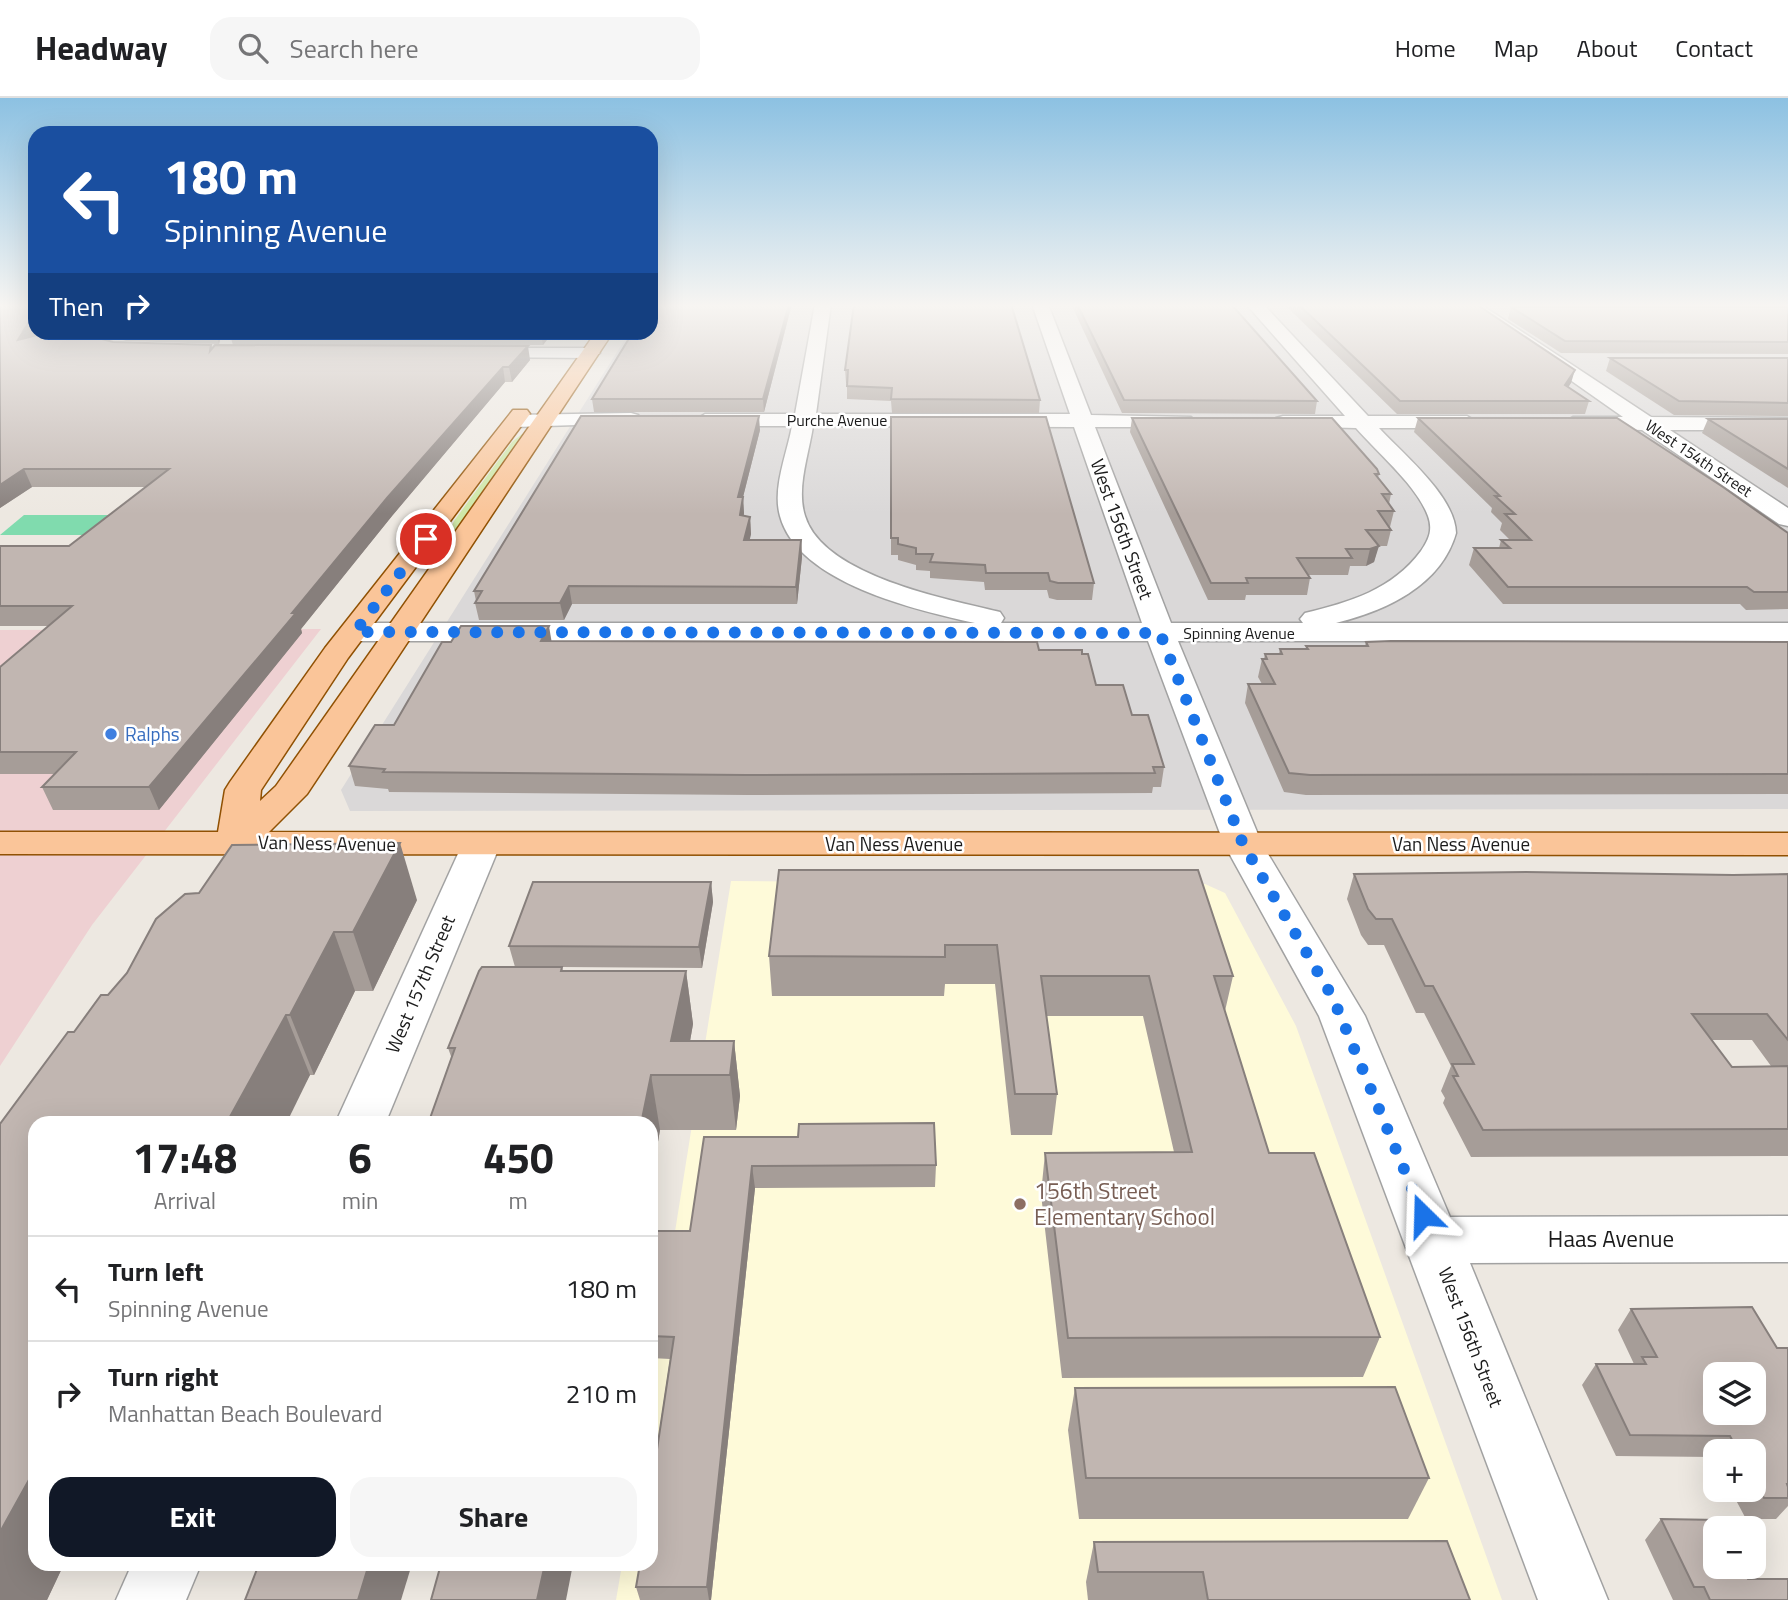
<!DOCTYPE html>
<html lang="en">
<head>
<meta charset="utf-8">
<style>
	:root { --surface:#fff; --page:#f6f6f6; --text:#202124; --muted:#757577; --line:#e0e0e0; --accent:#111827 }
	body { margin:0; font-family:"Titillium Web",sans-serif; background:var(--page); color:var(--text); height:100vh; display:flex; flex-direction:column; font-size:26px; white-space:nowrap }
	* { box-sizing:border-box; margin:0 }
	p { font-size:23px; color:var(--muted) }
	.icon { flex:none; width:38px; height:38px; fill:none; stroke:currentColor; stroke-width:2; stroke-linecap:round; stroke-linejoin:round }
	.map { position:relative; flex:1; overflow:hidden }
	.sheet { position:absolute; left:28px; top:1018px; width:630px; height:455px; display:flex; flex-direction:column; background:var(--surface); border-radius:21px; box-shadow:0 7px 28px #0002 }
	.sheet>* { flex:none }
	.top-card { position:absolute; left:28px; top:28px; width:630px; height:214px; border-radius:21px; box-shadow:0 7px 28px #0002; background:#1a4fa0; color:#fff; overflow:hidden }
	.fabs { position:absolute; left:1703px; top:1264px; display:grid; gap:14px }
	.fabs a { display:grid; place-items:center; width:63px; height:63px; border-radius:14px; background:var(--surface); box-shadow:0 7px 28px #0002; font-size:35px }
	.pin { position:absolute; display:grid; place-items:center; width:60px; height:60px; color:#fff; margin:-30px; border:4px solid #fff; border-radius:50%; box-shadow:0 2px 7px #0007 }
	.me { position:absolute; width:77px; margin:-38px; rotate:338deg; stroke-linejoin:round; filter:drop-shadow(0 0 5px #0008) }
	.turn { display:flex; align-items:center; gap:24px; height:147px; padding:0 21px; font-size:32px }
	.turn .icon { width:91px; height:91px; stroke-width:2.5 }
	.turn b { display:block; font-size:49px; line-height:60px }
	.then { display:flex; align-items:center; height:66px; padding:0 21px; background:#0003; gap:14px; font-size:26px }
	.eta { display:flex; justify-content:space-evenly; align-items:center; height:119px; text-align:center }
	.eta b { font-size:42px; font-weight:700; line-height:49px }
	.primary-button { display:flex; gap:14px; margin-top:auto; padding:14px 21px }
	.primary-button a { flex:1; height:80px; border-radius:21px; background:var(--accent); color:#fff; font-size:28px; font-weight:700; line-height:80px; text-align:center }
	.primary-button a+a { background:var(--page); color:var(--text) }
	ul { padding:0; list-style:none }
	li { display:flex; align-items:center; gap:21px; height:105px; padding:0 21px; border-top:2px solid var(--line) }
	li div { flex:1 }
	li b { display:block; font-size:26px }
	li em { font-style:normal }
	header { display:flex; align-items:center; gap:42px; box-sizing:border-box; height:98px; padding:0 35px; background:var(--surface); border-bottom:2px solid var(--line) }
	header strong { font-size:33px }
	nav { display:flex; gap:38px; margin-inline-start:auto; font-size:24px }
	.search { width:490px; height:63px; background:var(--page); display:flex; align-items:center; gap:18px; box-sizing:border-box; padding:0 24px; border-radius:21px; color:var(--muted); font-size:26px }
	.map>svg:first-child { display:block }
</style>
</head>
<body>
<header>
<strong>Headway</strong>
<div class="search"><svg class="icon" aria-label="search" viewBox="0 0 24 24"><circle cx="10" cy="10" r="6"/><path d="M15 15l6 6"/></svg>Search here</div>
<nav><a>Home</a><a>Map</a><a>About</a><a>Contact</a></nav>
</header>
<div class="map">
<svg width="1788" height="1502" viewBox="0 0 1788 1502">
	<rect width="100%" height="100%" fill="#ede8e1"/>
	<polygon fill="#dad8d8" points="651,206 1788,206 1788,711 350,713 341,692 629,235 651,234"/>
	<polygon fill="#eed0d2" points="321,531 92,827 0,968 0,532"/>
	<polygon fill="#fefad9" points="731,783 1205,786 1225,795 1296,928 1502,1502 616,1502 622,1467 651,1466 651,1284"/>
	<polygon fill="#cee7a7" points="522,336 525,336 443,449 454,423 512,344"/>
	<polygon fill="#80dbae" points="24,417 136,417 113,437 0,437"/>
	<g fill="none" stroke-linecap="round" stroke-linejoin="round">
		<g stroke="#a2a2a2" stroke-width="3">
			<g id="minor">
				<path d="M 815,206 L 831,206 L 816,316 L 1070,316 L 1032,206 L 1048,206 L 1091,317 L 1191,319 L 1194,323 L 1191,327 L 1184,329 L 1095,329 L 1171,525 L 1303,525 L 1300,521 L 1305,515 C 1350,504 1392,492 1421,453 C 1429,441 1433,432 1428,418 C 1417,388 1378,355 1356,330 L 1276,328 L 1273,324 L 1276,320 L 1283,318 L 1345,318 L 1246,206 L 1263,206 L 1368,318 L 1467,318 L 1477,324 L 1467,330 L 1379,330 C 1403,356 1455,398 1456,435 C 1441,488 1385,513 1336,525 L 1788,525 L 1788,543 L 1178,543 L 1262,746 L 1365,918 L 1450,1119 L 1788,1118 L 1788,1164 L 1470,1165 L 1608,1502 L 1538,1502 L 1319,918 L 1224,746 L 1148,543 L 355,543 L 345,540 L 340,534 L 345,528 L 355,525 L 975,525 C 916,512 798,485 780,418 C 772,390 787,356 792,328 L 705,328 L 695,322 L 705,316 L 795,316 ZM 813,328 L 1074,329 L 1142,525 L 1001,525 L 1004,520 L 1000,514 C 947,501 823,478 805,418 C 796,390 809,356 813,328 Z"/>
				<polygon points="1462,206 1480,206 1651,319 1788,320 1788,332 1670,332 1788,410 1788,428 1779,426 1642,332 1566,329 1563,325 1573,319 1623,319"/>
				<polygon points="478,250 591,250 600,255 591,260 472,259 469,255"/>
				<polygon points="631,315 638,317 641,321 638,325 515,329 505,323 515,317"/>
				<polygon points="481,735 495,739 500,747 385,1026 335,1026 462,747 467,739"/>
				<polygon points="132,1466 201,1466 186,1502 116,1502"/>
			</g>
		</g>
		<g stroke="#905103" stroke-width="3">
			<polygon id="major" points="596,234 613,234 307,696 269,734 1788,735 1788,757 0,756 0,734 218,734 225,692 230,684 325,550 513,312 527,312 530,316 527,320 348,560 261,692 260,703 276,688"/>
		</g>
		<use href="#minor" fill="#fff" fill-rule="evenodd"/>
		<use href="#major" fill="#fac599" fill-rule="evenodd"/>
	</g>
	<g fill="#a69d98" fill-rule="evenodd">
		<polygon points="0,206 36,234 34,238 87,237 113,244 211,247 212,250 530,262 512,284 505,284 392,418 301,531 302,535 159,712 53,712 42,689 54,676 0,676 0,569 48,528 0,528 0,448 69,448 146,389 32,389 0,410"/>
		<polygon points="654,206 792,206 764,314 594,314 592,301"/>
		<polygon points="1071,206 1231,206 1317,303 1315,316 1122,315"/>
		<polygon points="1284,206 1476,206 1571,285 1568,289 1589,303 1585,316 1397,316"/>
		<polygon points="1511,209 1788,209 1788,256 1561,255 1508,221"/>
		<polygon points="106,234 222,234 219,246 126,243 107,237"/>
		<polygon points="229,234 553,234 543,247 233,247"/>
		<polygon points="1610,260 1788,260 1788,318 1674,317 1606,273"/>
		<polygon points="845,272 1040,302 1039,315 892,315 891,303 847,301 847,285 846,285"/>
		<polygon points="891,319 1094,485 1092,502 1057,502 1049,500 1047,492 985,492 984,484 930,480 930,473 916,472 916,467 898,462 898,457 891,457"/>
		<polygon points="1132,320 1379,376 1378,380 1391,396 1389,406 1394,413 1390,429 1389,429 1391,432 1387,448 1378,448 1374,464 1366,468 1350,468 1348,477 1308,477 1310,480 1307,497 1246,497 1245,502 1208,502 1130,334"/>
		<polygon points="1418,320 1788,435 1788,511 1746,512 1740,506 1503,506 1469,467 1474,450 1499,450 1501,442 1510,442 1500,432 1502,425 1491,414 1492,410 1414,334"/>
		<polygon points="1708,321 1788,321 1788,390 1702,335"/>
		<polygon points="760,332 743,399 744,418 750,419 751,436 749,442 801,442 802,459 797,506 572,506 564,522 479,522 475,505 476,503 474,493"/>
		<polygon points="552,543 1039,552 1082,556 1096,587 1132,617 1164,669 1161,689 1153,689 1152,695 747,697 389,694 388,691 355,688 349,668 394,627 451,544"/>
		<polygon points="1366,544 1788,544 1788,696 1306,697 1284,694 1245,605 1248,586 1262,586 1258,579 1262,561 1264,561 1265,556 1279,556 1280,551 1306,551 1306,548 1365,548"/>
		<polygon points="779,772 1233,878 1225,913 1269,1055 1380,1239 1363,1279 1062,1280 1041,1096 1045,1055 1174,1054 1143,918 1046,918 1057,996 1052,1037 1011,1037 995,886 945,886 944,898 772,898 769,858"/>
		<path d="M 1354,776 L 1733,777 L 1788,776 L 1788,1058 L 1471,1059 L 1443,1005 L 1445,1000 L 1441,993 L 1451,968 L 1424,915 L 1416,915 L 1384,847 L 1368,847 L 1361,837 L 1347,801 ZM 1712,942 L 1752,942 L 1771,968 L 1732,969 Z"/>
		<polygon points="711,784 713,804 702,870 562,869 563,873 686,873 693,926 690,943 734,943 740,998 736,1032 660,1032 651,1084 651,1026 428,1026 452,961 448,950 515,869 509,848"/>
		<polygon points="417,802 373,893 355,893 314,977 310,977 35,1466 64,1466 47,1502 0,1502 74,934"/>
		<polygon points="704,1039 936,1067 935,1089 755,1090 711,1502 640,1502 636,1489 670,1261 651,1260 651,1133 690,1133"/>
		<polygon points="1631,1211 1777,1250 1788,1250 1788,1408 1776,1421 1746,1421 1730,1391 1754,1391 1754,1353 1715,1353 1715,1363 1713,1359 1616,1358 1582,1287 1596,1266 1634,1266 1618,1232"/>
		<polygon points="1075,1290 1429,1380 1408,1421 1079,1421 1068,1332"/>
		<polygon points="1661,1421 1748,1481 1788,1502 1673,1502 1645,1442"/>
		<polygon points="1094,1444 1470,1502 1088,1502 1086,1484"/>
	</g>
	<g fill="#877f7c">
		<polygon points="789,206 792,206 790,213 764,314 763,301"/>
		<polygon points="35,214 35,234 36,234 23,256 18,242"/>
		<polygon points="215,234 222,234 219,246"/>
		<polygon points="541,234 553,234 543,247 541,235"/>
		<polygon points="528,248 530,262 512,284 509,269"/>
		<polygon points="503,269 505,284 392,418 301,531 302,535 159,712 149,689 292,515 387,400"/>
		<polygon points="1575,272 1571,285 1561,300 1565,287"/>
		<polygon points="759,318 760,332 743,399 744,415 741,433 738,399"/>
		<polygon points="24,371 32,389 0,410 0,387"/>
		<polygon points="750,419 751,436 746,459 744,442"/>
		<polygon points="801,442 802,459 797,506 796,489"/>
		<polygon points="1379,448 1374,464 1366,468 1370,451"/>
		<polygon points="569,488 572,506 564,522 560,505"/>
		<polygon points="549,528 552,546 541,543"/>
		<polygon points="400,745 417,802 373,893 353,834"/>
		<polygon points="711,784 713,804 702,870 699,849"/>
		<polygon points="334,834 355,893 314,977 290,917"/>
		<polygon points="686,873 693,926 684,977 671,943"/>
		<polygon points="286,917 310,977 286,1026 226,1026"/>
		<polygon points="734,943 740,998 736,1032 730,977"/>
		<polygon points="651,977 660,1032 651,1084 651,1026 641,1026"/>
		<polygon points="752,1068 755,1090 711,1502 709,1502 707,1489"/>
		<polygon points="35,1371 35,1466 64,1466 47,1502 0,1502 0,1434"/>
		<polygon points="369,1466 412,1466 401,1502 358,1502"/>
		<polygon points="545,1466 573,1466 566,1502 537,1502"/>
	</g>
	<g fill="#c1b6b1" stroke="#877f7c" stroke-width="2" fill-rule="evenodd">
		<polygon points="0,206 35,206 35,214 18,242 49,234 82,234 87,237 113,244 211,247 210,253 215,247 528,248 509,269 503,269 387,400 292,515 296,515 149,689 42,689 76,654 0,654 0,569 72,508 0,508 0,448 69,448 169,371 24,371 0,387"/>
		<polygon points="654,206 789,206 763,301 592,301 633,234 651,234 651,209"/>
		<polygon points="854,206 1011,206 1040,302 891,301 892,290 847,288 848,272 845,272"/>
		<polygon points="1077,206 1231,206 1317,303 1124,302"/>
		<polygon points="1298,206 1476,206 1575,272 1565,287 1589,303 1400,303"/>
		<polygon points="1511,209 1788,209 1788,244 1565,243"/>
		<polygon points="298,234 541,234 541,235"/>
		<polygon points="1610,260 1788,260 1788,305 1679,303"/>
		<polygon points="581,318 759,318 738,399 743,399 740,417 750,419 744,442 801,442 796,489 569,488 560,505 475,505 482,493 474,493"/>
		<polygon points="891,319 1046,319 1094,485 1058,485 1050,483 1048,475 986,475 985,467 930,464 933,456 916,456 916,450 898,446 898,440 891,440"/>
		<polygon points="1132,320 1332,320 1377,371 1379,376 1375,376 1391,396 1382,396 1394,413 1378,413 1391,432 1366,432 1379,448 1370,451 1346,451 1352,460 1297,460 1310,480 1246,480 1248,485 1211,485"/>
		<polygon points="1418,320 1617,320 1723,389 1788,435 1788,494 1754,494 1747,489 1508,489 1474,450 1510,450 1501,442 1531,442 1505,416 1515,416 1495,398 1500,398"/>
		<polygon points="1708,321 1788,321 1788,371"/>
		<polygon points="461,528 549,528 541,543 1037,544 1039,552 1082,552 1082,556 1088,556 1096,587 1123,587 1132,617 1148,617 1164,669 1153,669 1155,675 745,677 383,674 385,671 349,668 375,627 394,627 442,544 451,544"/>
		<polygon points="1391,543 1788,544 1788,676 1310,677 1289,675 1248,586 1275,586 1262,561 1267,561 1265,556 1282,556 1280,551 1308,551 1306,548 1368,548 1366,544"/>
		<polygon points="400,745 353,834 334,834 290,917 286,917 226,1026 35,1026 35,1371 0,1434 0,1026 68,934 74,934 101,897 108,897 127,875 156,821 185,796 199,795 232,747"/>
		<polygon points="779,772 1198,772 1233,878 1214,878 1269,1055 1314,1055 1380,1239 1068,1240 1045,1055 1192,1054 1149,878 1041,878 1057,996 1015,996 997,847 945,847 945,859 769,858"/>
		<polygon points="1526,774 1733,777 1788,776 1788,942 1767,916 1692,916 1732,969 1788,968 1788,1031 1483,1032 1453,978 1458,978 1452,966 1474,966 1433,888 1425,888 1392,821 1376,821 1368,811 1354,776"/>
		<polygon points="533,784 711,784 699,849 509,848"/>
		<polygon points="482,869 562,869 561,873 686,873 671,943 734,943 730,977 651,977 641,1026 570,1026 570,1024 512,1024 511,1026 428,1026 455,950 448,950 479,873"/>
		<polygon points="934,1025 936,1067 752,1068 707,1489 636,1489 640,1466 651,1466 651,1391 674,1239 651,1238 651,1133 690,1133 704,1039 798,1039 799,1026"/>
		<path d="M 1752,1209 L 1777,1250 L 1788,1250 L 1788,1386 L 1787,1386 L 1788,1389 L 1788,1400 L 1764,1400 L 1754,1381 L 1754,1353 L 1738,1353 L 1730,1338 L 1630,1337 L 1596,1266 L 1646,1266 L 1642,1259 L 1657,1259 L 1631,1211 ZM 1715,1276 L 1754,1276 L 1754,1314 L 1715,1314 Z"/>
		<polygon points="1395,1289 1429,1380 1086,1380 1075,1290"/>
		<polygon points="1661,1421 1719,1422 1723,1430 1715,1430 1715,1468 1742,1468 1748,1481 1788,1481 1788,1502 1710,1502 1704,1489 1694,1489"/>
		<polygon points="1447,1443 1470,1502 1208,1502 1203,1474 1098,1474 1094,1444"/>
		<polygon points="259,1466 369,1466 358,1502 245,1502"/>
		<polygon points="441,1466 545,1466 537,1502 431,1502"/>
	</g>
	<linearGradient id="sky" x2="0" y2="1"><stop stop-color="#8cc1e2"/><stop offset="0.5" stop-color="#f7f5f2"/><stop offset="1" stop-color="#f7f5f2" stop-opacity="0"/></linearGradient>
	<rect width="1788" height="416" fill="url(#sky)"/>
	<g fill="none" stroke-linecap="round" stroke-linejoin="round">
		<polyline stroke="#1a73e8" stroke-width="12" stroke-dasharray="0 21.6" points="426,441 355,534 1160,535 1243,746 1333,900 1423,1117"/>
	</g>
	<circle fill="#3f7fe0" stroke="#fff" stroke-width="2.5" cx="111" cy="636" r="7"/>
	<circle fill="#8d6e63" stroke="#fff" stroke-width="2.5" cx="1020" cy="1106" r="7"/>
	<g text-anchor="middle" stroke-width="5" stroke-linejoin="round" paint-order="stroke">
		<g font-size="16" fill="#1b1b1b" stroke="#fff">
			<text x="837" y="328">Purche Avenue</text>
			<text transform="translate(1699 360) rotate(34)" y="6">West 154th Street</text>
			<text x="1239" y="541">Spinning Avenue</text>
		</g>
		<g font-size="19" fill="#1b1b1b" stroke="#fff">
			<text transform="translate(1122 431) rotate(70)" y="7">West 156th Street</text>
			<text transform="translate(327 745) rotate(1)" y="7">Van Ness Avenue</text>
			<text x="894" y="753">Van Ness Avenue</text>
			<text x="1461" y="753">Van Ness Avenue</text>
			<text transform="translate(420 886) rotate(-67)" y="7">West 157th Street</text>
			<text transform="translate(1471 1239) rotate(69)" y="7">West 156th Street</text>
		</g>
		<g font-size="19" fill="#366cbe" stroke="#fff" text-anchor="start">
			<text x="125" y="643">Ralphs</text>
		</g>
		<g font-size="23" fill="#785e54" stroke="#fff" text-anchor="start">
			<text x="1034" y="1101">156th Street<tspan x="1034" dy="26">Elementary School</tspan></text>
		</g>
		<g font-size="23" fill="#1b1b1b" stroke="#fff">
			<text x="1611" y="1149">Haas Avenue</text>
		</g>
	</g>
</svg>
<div class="fabs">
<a><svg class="icon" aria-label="layers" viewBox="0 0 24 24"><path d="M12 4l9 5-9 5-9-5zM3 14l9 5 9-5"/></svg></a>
<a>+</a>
<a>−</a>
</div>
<div class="pin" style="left:426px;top:441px;background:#d93025"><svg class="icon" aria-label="arrive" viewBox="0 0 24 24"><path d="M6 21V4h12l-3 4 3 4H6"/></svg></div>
<svg class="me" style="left:1423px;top:1117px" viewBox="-20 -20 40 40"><path d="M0-17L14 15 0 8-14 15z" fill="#1a73e8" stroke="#fff" stroke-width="4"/></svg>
<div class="top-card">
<div class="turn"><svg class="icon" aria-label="left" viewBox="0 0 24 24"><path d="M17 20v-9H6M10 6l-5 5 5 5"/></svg><div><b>180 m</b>Spinning Avenue</div></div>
<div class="then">Then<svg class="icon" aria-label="right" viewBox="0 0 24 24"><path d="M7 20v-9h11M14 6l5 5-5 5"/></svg></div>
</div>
<section class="sheet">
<div class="eta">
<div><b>17:48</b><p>Arrival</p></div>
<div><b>6</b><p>min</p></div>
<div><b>450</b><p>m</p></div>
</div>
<ul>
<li><svg class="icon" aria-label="left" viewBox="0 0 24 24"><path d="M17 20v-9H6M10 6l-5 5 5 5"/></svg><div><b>Turn left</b><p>Spinning Avenue</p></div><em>180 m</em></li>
<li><svg class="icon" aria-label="right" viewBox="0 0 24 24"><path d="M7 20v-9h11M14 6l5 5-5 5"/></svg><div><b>Turn right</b><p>Manhattan Beach Boulevard</p></div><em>210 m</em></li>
</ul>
<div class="primary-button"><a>Exit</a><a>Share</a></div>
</section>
</div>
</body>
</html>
